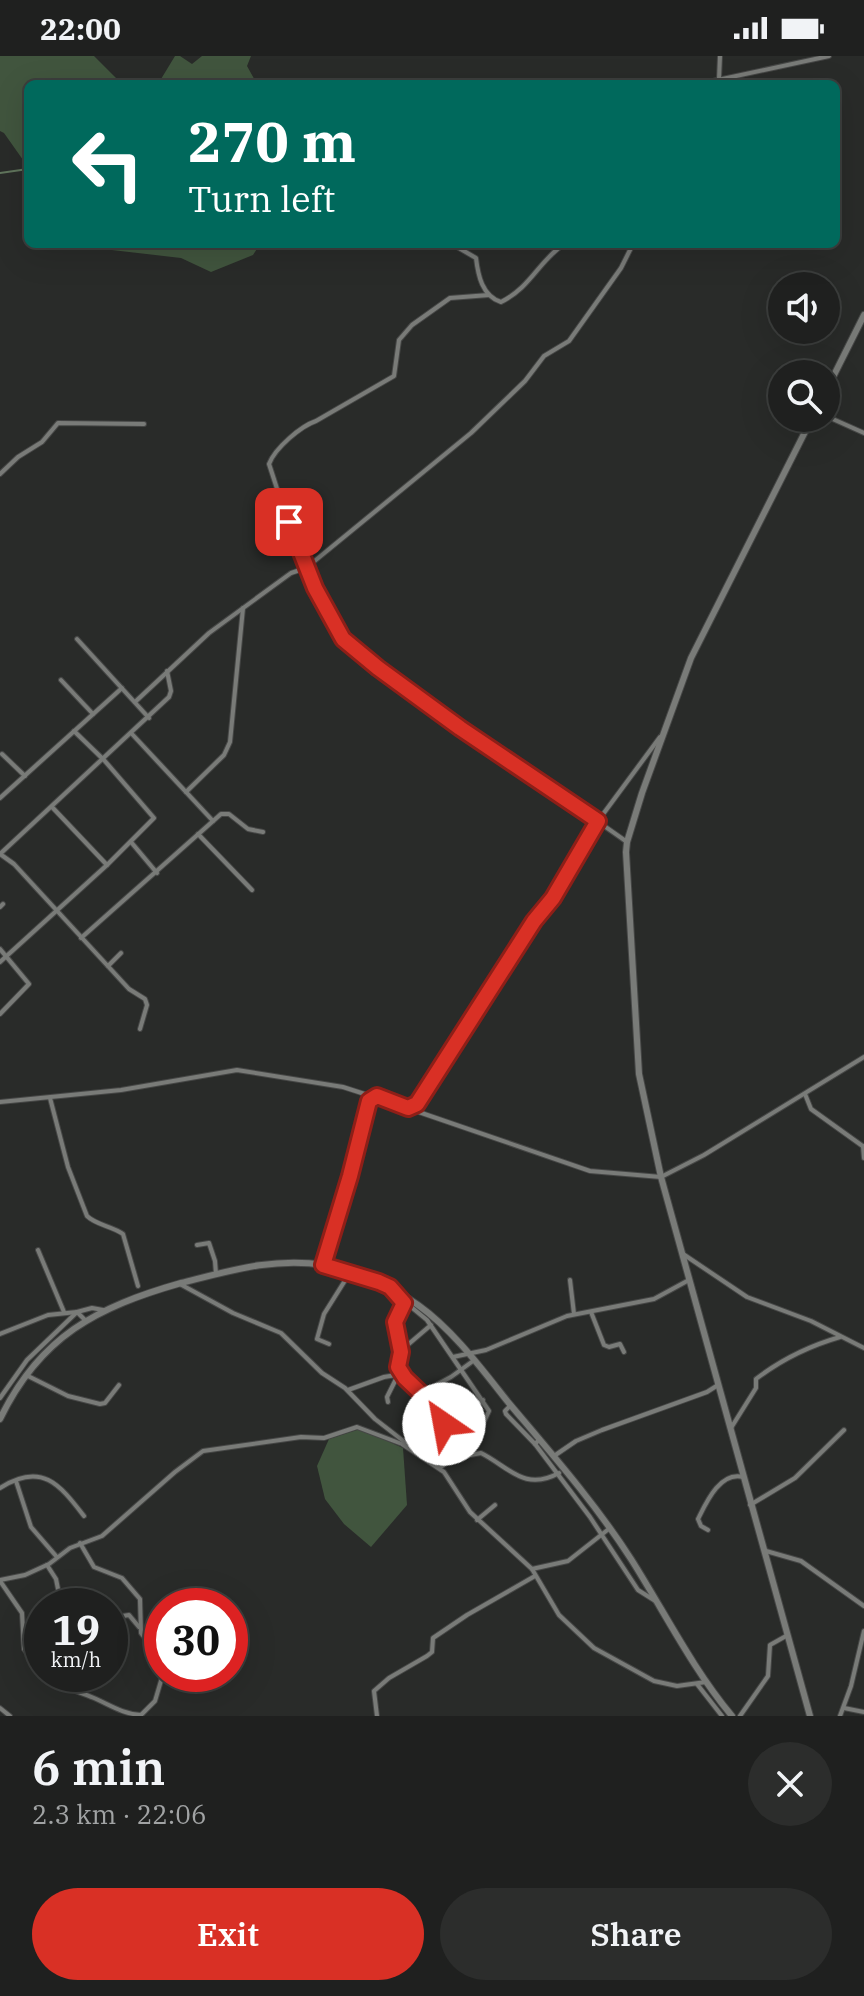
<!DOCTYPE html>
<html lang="en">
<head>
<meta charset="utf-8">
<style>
	:root { --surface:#1f201f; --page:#2c2d2c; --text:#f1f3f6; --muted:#a1a3a4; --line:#3c3e3d; --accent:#d93025 }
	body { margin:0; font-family:"IBM Plex Serif",serif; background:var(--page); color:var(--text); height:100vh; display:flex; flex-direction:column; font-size:30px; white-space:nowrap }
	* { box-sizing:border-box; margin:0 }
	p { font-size:26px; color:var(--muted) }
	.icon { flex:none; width:44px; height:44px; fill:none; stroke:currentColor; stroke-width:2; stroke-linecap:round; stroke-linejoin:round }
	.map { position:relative; height:1660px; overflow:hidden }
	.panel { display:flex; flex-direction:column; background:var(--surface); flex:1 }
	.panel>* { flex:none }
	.guide { position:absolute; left:24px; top:24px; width:816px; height:168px; border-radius:12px; box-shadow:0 8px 32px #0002,0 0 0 2px var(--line); background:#00695c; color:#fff; overflow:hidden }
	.tools { position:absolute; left:768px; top:216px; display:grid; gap:16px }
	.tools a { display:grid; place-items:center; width:72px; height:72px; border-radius:50%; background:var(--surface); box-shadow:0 8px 32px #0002,0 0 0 2px var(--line); font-size:40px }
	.speed { position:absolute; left:24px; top:1532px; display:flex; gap:16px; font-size:40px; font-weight:700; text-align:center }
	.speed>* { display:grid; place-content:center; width:104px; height:104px; border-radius:50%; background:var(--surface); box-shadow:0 8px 32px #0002,0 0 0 2px var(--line); line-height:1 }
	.speed small { font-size:20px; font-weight:400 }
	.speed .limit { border:12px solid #d22; background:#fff; color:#111 }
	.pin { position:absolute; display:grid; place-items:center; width:68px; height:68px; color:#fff; margin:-34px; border-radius:16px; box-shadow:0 4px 12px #0006 }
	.me { position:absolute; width:88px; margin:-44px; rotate:327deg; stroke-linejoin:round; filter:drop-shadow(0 0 6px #0008) }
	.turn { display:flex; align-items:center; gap:28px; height:168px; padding:0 32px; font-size:36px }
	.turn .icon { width:104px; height:104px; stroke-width:2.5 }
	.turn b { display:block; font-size:56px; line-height:68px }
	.round { display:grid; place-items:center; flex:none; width:84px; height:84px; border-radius:42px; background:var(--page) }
	.head { display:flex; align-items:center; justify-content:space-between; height:136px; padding:0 32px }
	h1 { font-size:48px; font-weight:600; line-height:60px }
	.primary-button { display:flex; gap:16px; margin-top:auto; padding:16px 32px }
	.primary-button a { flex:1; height:92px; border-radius:48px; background:var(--accent); color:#fff; font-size:32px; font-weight:600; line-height:92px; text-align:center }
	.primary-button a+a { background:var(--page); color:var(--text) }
	.status { display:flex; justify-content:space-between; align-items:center; height:56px; padding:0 40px; background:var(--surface); direction:ltr }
	.status svg { height:22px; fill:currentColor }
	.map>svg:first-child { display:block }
</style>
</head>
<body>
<div class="status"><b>22:00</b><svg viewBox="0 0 49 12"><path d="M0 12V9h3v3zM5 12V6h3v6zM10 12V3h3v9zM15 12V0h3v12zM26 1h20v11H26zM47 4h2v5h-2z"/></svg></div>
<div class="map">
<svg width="864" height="1660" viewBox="0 0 864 1660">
	<rect width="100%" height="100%" fill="#292b29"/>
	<g fill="#41553e">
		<polygon points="0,0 94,0 122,28 28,28 28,111 4,77 0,75"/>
		<polygon points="175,0 180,0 192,8 202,0 251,0 247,10 257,28 294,27 294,28 158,28"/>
		<polygon points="60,188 260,188 253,199 211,216 181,202"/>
		<polygon points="360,1373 403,1392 407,1449 371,1491 344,1468 325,1443 317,1410 329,1383"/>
	</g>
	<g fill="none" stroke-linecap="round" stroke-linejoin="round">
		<polyline stroke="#60755c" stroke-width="2" points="0,117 28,113"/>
		<g stroke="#464746" stroke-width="6">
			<g id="street">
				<polyline points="719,23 720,0"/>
				<polyline points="699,28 829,0"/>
				<path d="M 452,188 L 476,202 C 478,219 482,240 501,246 C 531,231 538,206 564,188"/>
				<path d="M 489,239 L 450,242 L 412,269 L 399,284 L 394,320 L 316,365 C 301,370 275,392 269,408 C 286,459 309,542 343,583 C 365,610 402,629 431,649 C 495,696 562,740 627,786"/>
				<polyline points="826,360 864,377"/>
				<polyline points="0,418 18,401 42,386 58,367 144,368"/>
				<polyline points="77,583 149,662"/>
				<polyline points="61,624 93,658"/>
				<polyline points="135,646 209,577 291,517 306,512 471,377 525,325 544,300 569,285 621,212 633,188"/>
				<polyline points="132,678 213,765"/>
				<polyline points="2,698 25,720"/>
				<polyline points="186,736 224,699 230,686 243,552"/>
				<polyline points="0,742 122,632"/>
				<polyline points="52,751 107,809"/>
				<polyline points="198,778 252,834"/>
				<polyline points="131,786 157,817"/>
				<polyline points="0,798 169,641 171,635 167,615"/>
				<polyline points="0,798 14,808 129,933 145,943 147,949 140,973"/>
				<polyline points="0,851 3,848"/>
				<polyline points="81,882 221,758 229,758 248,773 263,776"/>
				<polyline points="0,893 29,928 0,958"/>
				<polyline points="0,906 107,809 154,762 104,704 74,675"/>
				<polyline points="108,910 121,897"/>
				<polyline points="805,1038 811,1053 864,1091"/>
				<path d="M 50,1042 L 68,1111 L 87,1160 C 96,1169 112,1170 123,1178 L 138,1230"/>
				<polyline points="0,1046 121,1034 237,1014 343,1031 408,1052 420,1043 534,865 553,842 598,765 660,681"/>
				<polyline points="410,1053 590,1115 661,1121 704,1099 864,1001"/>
				<polyline points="863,1090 864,1102"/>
				<polyline points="197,1189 209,1187 215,1205 216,1218"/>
				<polyline points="38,1194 64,1256"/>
				<polyline points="683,1198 747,1241 811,1265 864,1292"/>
				<polyline points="323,1209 350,1120 369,1045 365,1039"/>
				<polyline points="570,1224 574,1258"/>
				<polyline points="180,1228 233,1257 281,1277 322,1317 345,1332 375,1363 406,1387"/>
				<polyline points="591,1256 604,1289 609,1291 620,1288 624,1296"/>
				<polyline points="0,1278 48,1259 77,1256 85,1264"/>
				<polyline points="329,1288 317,1283 324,1258 351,1215"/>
				<polyline points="401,1296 395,1266 404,1247"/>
				<polyline points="453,1301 486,1294 567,1260 654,1243 689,1224"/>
				<polyline points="402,1318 398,1303 404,1292 431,1269"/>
				<polyline points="28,1320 68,1340 100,1348 105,1347 119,1329"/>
				<polyline points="348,1334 384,1321 402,1318 447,1362 444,1371 470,1387 476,1383 489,1355 427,1264 393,1236"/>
				<polyline points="423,1336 451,1321 473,1305"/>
				<polyline points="0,1342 27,1304 77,1256 92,1252 103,1254"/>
				<polyline points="388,1346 387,1341 399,1317"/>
				<polyline points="511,1349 505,1355 506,1358 535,1388 540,1383"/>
				<polyline points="447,1365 463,1358 483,1344"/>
				<path d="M 731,1372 L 756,1332 L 756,1323 C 782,1303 809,1290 840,1281"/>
				<polyline points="407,1386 411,1374 407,1358 415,1347 427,1340"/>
				<polyline points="535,1388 590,1461 638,1534 657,1546"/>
				<polyline points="554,1400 576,1385 602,1374 707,1336 718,1329"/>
				<path d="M 439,1412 L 454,1402 L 481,1397 C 509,1411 524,1436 559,1417"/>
				<polyline points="16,1425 31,1471 56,1500"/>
				<path d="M 0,1432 C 42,1405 60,1429 84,1460"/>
				<polyline points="750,1449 795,1422 844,1374"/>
				<polyline points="477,1464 495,1449"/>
				<path d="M 708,1474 L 701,1470 L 698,1463 C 706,1447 720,1415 743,1421"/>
				<polyline points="80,1487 94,1511 122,1522 140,1543 141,1577 162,1603"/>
				<polyline points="766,1495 801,1505 864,1550"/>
				<polyline points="47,1509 56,1523 60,1543 65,1550"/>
				<polyline points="532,1513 568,1505 610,1472"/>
				<polyline points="0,1524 25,1519 49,1508 70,1492 102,1480 175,1416 203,1395 301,1381 324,1382 357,1371 402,1388 444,1416 470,1456 532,1513 559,1559 594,1592 654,1625 677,1630 706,1626"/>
				<polyline points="0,1525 22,1557 24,1593 42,1617"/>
				<polyline points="110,1562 129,1559 139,1571"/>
				<path d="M 43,1618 C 59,1631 75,1634 94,1642 C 110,1649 123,1658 141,1659 L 155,1645 L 163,1618"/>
				<polyline points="697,1628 722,1660"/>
				<polyline points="0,1652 10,1660"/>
				<polyline points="844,1652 864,1656"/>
				<polyline points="377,1660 374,1635 389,1622 427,1600 432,1596 433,1582 467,1559 535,1520"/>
				<polyline points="740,1660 768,1620 770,1589 786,1580"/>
				<polyline points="840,1660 851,1630 864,1575"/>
			</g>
		</g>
		<g stroke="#464746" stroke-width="8">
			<g id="secondary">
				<polyline points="826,335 864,259"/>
				<path d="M 0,1363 C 40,1280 97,1251 181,1227 C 229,1215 274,1201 324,1209 C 358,1215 390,1229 418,1249 C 453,1274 481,1312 508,1346 C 551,1397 595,1447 631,1503 C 664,1555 692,1612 732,1660"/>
				<polyline points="810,1660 661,1121 639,1018 626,796 627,786 642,737 691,602 812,362"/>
			</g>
		</g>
		<use href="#street" stroke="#797b78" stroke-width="4"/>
		<use href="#secondary" stroke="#797b78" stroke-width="6"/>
	</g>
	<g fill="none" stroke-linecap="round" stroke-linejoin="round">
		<g stroke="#8d1f18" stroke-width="20">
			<polyline id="route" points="289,466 315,532 343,583 378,612 460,672 598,765 553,842 534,865 417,1048 408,1052 377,1040 369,1045 350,1120 323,1209 379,1226 390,1231 404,1247 395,1266 401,1296 398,1311 405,1322 447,1362 444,1368"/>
		</g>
		<use href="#route" stroke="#d93025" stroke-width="14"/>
	</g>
</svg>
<div class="tools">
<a><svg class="icon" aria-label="sound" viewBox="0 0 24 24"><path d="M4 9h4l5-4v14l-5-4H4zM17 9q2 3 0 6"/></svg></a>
<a><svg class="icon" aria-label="search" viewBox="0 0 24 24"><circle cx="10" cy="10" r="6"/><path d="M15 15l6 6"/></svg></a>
</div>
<div class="speed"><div>19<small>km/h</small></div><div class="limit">30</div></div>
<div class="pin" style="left:289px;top:466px;background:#d93025"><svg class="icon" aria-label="arrive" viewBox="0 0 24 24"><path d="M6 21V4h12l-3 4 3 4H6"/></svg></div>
<svg class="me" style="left:444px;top:1368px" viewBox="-20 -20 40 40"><circle r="19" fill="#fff"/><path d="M0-13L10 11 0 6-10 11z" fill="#d93025"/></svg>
<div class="guide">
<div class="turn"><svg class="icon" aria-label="left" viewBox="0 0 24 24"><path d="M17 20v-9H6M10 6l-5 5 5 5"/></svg><div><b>270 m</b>Turn left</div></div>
</div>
</div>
<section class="panel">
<div class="head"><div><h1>6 min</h1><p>2.3 km · 22:06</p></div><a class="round"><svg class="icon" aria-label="close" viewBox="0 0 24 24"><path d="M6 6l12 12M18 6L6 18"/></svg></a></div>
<div class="primary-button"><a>Exit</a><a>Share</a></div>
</section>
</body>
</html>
